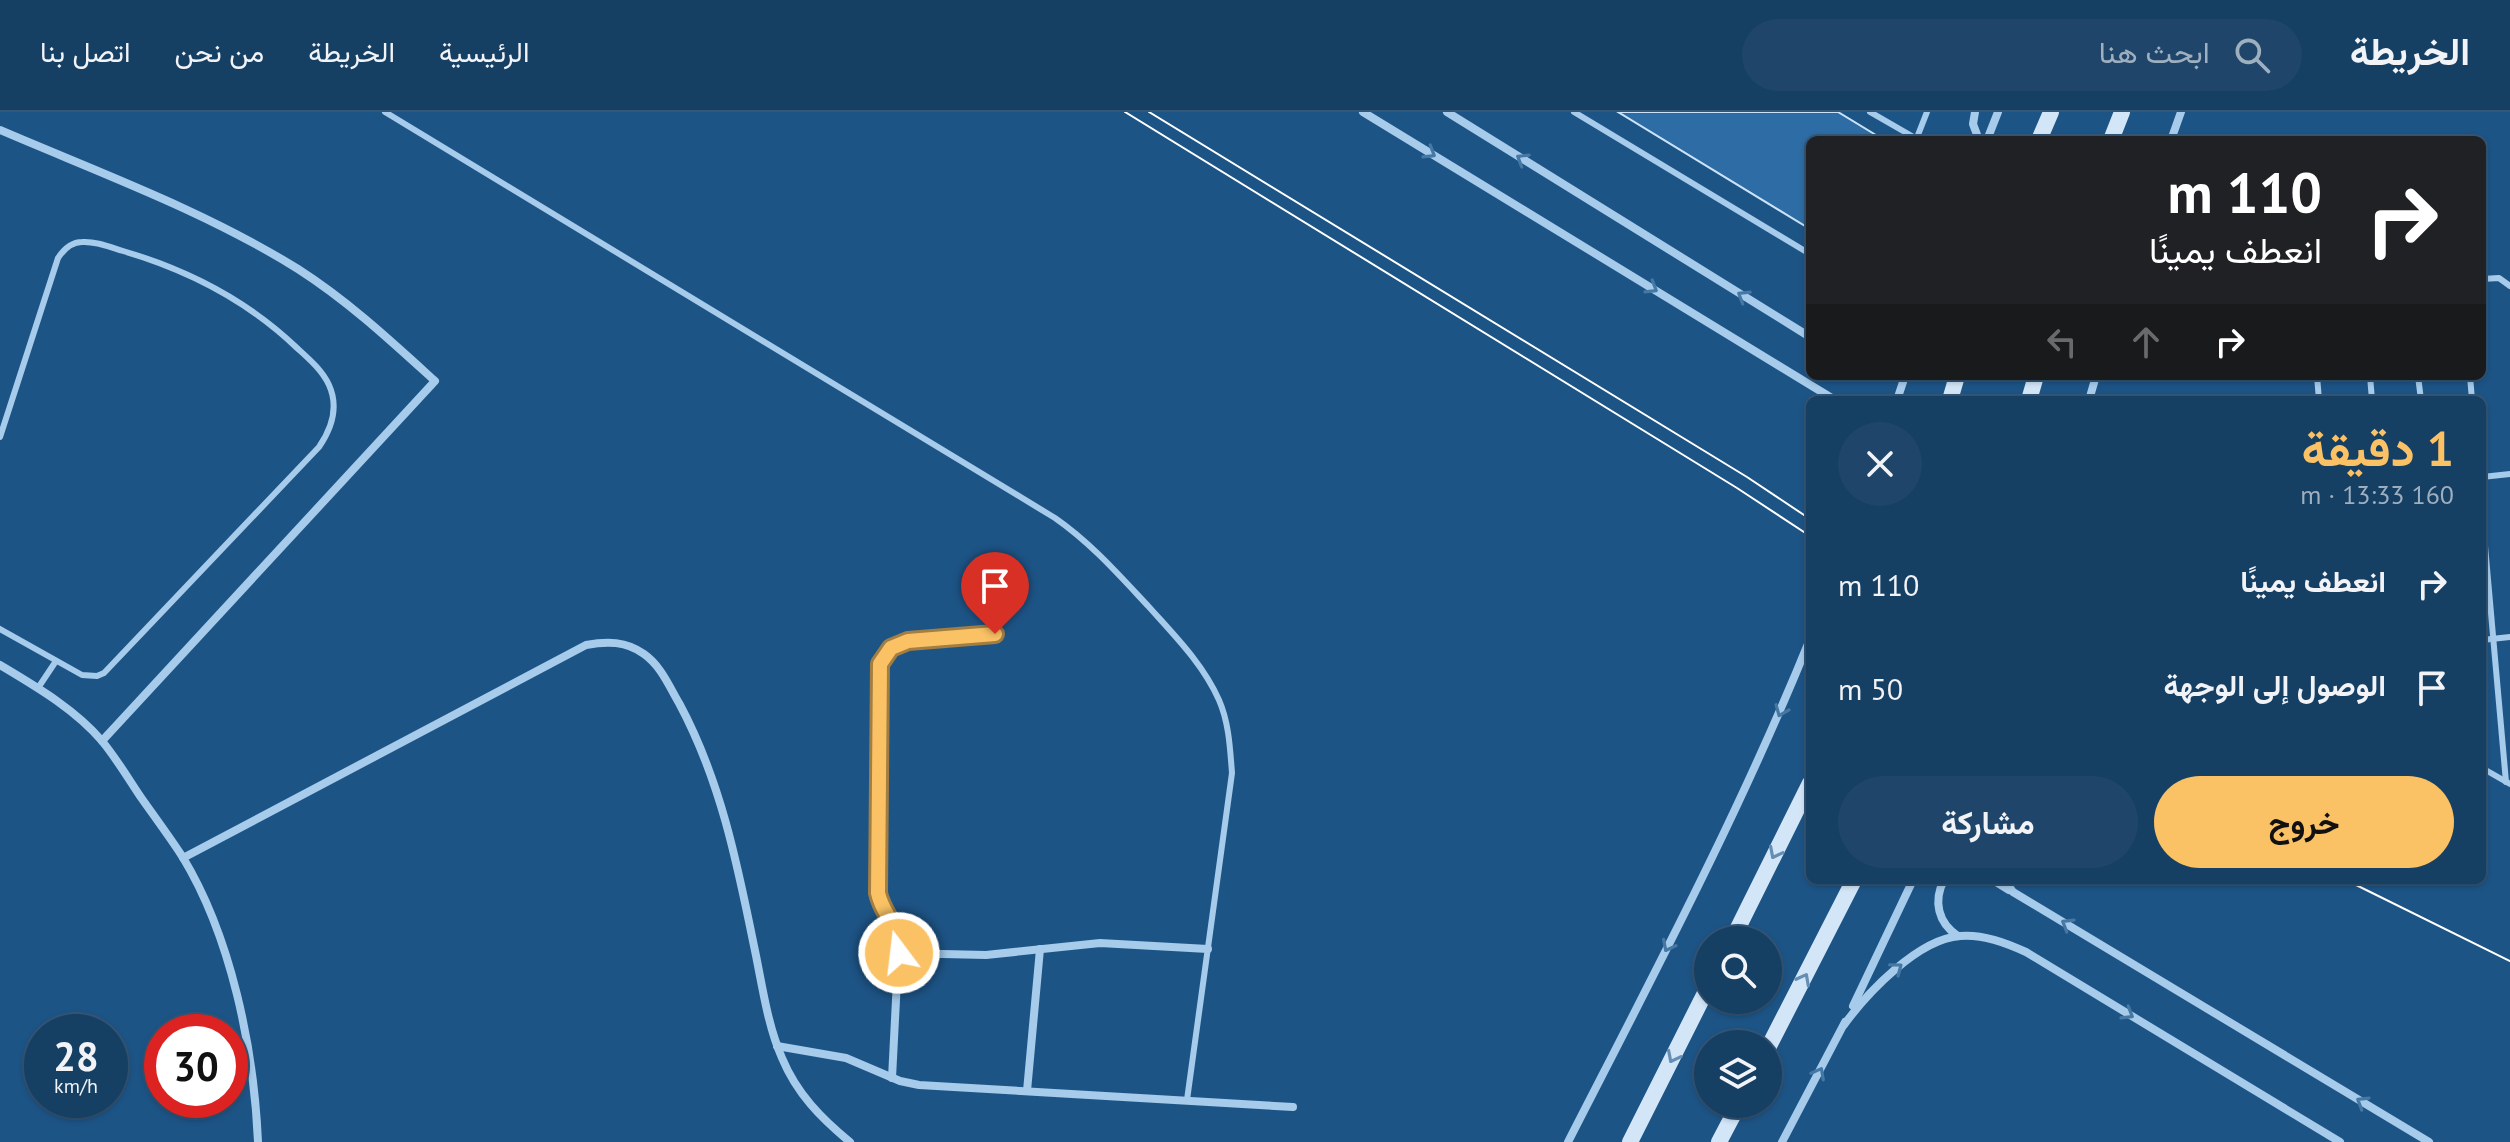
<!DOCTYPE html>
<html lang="ar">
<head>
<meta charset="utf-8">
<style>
	:root { --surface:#163f64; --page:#1f466a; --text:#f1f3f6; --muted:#9eafbf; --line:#355878; --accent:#fac265 }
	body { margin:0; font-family:"PT Sans",Vazirmatn,sans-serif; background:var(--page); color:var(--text); direction:rtl; height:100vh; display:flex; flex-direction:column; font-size:30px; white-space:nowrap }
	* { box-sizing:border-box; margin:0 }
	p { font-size:26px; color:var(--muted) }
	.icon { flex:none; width:44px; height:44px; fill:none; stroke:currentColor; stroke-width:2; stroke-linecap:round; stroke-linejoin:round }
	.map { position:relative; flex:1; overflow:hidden; direction:ltr }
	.side { position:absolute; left:1806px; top:284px; width:680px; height:488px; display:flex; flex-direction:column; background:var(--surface); border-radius:12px; box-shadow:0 2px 6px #0004,0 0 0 2px var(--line); direction:rtl }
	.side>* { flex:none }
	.guide { position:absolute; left:1806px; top:24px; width:680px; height:244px; border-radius:12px; box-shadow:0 2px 6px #0004,0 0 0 2px var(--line); direction:rtl; background:#202124; color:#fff; overflow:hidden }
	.tools { position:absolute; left:1694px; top:814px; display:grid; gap:16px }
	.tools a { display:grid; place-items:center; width:88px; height:88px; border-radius:50%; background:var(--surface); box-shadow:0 2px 6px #0004,0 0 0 2px var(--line); font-size:40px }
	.speed { position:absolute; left:24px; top:902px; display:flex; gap:16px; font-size:40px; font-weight:700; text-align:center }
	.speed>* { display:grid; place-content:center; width:104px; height:104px; border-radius:50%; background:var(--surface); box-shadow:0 2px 6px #0004,0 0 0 2px var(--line); line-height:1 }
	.speed small { font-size:20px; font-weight:400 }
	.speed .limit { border:12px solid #d22; background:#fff; color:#111 }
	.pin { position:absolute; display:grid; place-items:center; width:68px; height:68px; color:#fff; margin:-82px -34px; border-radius:50% 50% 50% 0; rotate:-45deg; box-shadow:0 0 8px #0007 }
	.pin .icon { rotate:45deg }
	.me { position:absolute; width:88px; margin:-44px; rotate:345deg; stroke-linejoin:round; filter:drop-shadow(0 0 6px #0008) }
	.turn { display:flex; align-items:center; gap:28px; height:168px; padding:0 32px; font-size:36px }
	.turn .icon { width:104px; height:104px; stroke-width:2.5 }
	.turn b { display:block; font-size:56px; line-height:68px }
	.lanes { display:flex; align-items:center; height:76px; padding:0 32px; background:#0003; justify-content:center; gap:40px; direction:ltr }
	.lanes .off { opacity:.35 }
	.round { display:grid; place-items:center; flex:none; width:84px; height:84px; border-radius:42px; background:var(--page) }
	.overview { display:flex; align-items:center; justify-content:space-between; height:136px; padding:0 32px }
	h1 { font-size:48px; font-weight:700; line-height:60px; color:var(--accent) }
	.cta { display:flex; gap:16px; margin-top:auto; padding:16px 32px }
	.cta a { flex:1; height:92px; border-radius:48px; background:var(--accent); color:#111; font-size:32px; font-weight:700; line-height:92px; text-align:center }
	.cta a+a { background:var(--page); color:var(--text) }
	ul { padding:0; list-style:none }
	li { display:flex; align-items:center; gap:24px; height:104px; padding:0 32px }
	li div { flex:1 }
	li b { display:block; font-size:30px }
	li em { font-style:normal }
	header { display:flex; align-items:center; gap:48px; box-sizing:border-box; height:112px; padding:0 40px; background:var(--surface); border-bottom:2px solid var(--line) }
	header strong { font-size:38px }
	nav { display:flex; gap:44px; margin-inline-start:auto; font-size:28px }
	.search { width:560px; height:72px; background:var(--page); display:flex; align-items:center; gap:20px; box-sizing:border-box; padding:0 28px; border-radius:44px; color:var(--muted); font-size:30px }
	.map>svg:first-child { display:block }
</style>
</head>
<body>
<header>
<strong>الخريطة</strong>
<div class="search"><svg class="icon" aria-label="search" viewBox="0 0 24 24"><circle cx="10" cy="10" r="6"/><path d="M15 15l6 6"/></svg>ابحث هنا</div>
<nav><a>الرئيسية</a><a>الخريطة</a><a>من نحن</a><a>اتصل بنا</a></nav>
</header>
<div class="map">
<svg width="2510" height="1030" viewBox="0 0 2510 1030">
	<rect width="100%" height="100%" fill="#1d5486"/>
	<polygon fill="#2d6ca4" stroke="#cbe3f8" stroke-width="2" points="1618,0 1838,0 1884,28 1810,28 1810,117"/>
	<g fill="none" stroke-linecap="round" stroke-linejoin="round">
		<g stroke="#a6cbeb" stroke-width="6">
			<path d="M 385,0 L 1055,406 C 1091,431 1119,463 1149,495 C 1175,524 1203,552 1219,588 C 1229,611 1230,636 1232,661 L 1187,988"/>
			<polyline points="1574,0 1810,142"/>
			<polyline points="1870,0 1917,27"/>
			<polyline points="1916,28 1927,0"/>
			<polyline points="2482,167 2499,166 2510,174"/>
			<polyline points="2317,264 2319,288"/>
			<polyline points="2370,264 2372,288"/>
			<polyline points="2418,264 2421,288"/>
			<polyline points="2470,264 2472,288"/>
			<path d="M 0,325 L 58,146 C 64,137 71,130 82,130 C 96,129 110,135 123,139 C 188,158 248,189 297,236 C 309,247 322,258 329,273 C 339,295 332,316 319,335 L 104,561 L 97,564 L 82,563 L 0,517"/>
			<polyline points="2482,365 2510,362"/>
			<polyline points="2482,400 2506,670"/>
			<polyline points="2482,528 2510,525"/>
			<polyline points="38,576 56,549"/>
			<polyline points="2482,656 2510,672"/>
		</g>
		<g stroke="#a6cbeb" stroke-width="8">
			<polyline points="1363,0 1835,288"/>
			<polyline points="1447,0 1810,225"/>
			<polyline points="1975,0 1973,12 1979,28"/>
			<path d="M 0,18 C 100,61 205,99 298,157 C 348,189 391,229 435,269 L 102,629"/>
			<polyline points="1987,28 1998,0"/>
			<polyline points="2171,28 2181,0"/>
			<polyline points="1897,288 1905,264"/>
			<polyline points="2089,288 2096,264"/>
			<path d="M 0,553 C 35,574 75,597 102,629 C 116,646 128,666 140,684 C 154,704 169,724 182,744 C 231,824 254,937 258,1030"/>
			<path d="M 183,746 L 586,533 C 607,529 626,529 644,542 C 661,554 669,574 679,591 C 720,667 737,750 754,834 C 762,871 767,912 782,946 C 797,982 821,1006 850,1030"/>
			<path d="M 1944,768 C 1933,789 1938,811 1958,824"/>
			<polyline points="1993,768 2009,778"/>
			<polyline points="2004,768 2013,780 2429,1030"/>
			<polyline points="899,841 986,843 1100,831 1208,837"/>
			<polyline points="1853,894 1913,768"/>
			<path d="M 1844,913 C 1867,881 1918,827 1960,824 C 1983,822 2006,831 2026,840 L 2340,1030"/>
			<polyline points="777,934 846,946 900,969 919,973 1293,995"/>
			<path d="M 892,966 L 899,829 C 896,811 882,799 878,781 L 880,552 L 891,536 L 908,529 L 995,522"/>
			<polyline points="1027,979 1040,837"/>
			<path d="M 1568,1030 C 1653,864 1740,700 1810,527"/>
			<polyline points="1782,1030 1845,910"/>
		</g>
		<g stroke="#d2e6f8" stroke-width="16">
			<polyline points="2039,28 2051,0"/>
			<polyline points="2111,28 2122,0"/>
			<polyline points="1950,288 1957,264"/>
			<polyline points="2029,288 2036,264"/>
			<polyline points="1732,828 1810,671"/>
			<polyline points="1768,936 1854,768"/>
			<polyline points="1630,1030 1708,875"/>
			<polyline points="1719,1030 1739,992"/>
		</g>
		<g stroke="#fff" stroke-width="2">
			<polyline points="1125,0 1737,376 1810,424"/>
			<polyline points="1149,0 1747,365 1810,407"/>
			<polyline points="2346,768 2510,849"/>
		</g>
	</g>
	<defs><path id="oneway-chevron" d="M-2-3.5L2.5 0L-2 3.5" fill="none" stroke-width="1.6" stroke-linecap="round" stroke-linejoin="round" transform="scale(2)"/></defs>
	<g stroke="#4678a4">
		<use href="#oneway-chevron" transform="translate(1430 41) rotate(31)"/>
		<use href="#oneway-chevron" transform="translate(1522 47) rotate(-148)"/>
		<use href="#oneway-chevron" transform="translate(1652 176) rotate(31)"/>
		<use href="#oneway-chevron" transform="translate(1743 184) rotate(-148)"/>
		<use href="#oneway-chevron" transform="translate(1781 599) rotate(112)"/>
		<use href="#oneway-chevron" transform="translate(2067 812) rotate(-149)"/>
		<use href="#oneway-chevron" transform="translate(1668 834) rotate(117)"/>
		<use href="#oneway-chevron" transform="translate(1897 856) rotate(-37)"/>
		<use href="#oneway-chevron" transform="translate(2128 902) rotate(31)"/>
		<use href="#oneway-chevron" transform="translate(1819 961) rotate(-62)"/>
		<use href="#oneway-chevron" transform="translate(2362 990) rotate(-149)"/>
	</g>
	<g stroke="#658eb4">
		<use href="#oneway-chevron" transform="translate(1775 741) rotate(117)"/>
		<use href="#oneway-chevron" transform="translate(1804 867) rotate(-62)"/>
		<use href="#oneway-chevron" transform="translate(1673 945) rotate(117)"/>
	</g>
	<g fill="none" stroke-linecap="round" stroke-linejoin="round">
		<g stroke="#a27e42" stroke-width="20">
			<path id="route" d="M 899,841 C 901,813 883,805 878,781 L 880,552 L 891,536 L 908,529 L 995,522"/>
		</g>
		<use href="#route" stroke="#fac265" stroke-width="14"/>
	</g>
</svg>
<div class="tools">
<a><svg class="icon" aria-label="search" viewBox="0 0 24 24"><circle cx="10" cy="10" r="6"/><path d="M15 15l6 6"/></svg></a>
<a><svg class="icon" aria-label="layers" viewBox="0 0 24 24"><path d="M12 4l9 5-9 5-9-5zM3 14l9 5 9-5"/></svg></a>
</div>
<div class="speed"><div>28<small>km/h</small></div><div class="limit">30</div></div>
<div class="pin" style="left:995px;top:522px;background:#d93025"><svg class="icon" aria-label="arrive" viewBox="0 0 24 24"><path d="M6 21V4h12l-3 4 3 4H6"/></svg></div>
<svg class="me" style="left:899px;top:841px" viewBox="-20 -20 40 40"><circle r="17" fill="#fac265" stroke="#fff" stroke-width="3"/><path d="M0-11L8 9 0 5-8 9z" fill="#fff"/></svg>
<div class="guide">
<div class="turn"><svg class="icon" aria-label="right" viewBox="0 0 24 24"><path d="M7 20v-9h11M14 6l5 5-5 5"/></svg><div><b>110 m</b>انعطف يمينًا</div></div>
<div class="lanes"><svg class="icon off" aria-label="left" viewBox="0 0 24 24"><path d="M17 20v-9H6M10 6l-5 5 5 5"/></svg><svg class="icon off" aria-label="ahead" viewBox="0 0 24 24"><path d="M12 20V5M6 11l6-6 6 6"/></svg><svg class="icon" aria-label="right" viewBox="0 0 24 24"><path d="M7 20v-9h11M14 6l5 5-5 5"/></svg></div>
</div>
<section class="side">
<div class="overview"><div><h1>1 دقيقة</h1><p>160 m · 13:33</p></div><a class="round"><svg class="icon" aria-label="close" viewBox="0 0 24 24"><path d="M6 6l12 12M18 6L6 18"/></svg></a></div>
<ul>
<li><svg class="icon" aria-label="right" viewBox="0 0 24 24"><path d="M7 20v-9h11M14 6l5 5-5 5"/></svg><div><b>انعطف يمينًا</b></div><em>110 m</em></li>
<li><svg class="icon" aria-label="arrive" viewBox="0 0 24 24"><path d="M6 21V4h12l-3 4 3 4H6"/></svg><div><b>الوصول إلى الوجهة</b></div><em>50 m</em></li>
</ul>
<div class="cta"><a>خروج</a><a>مشاركة</a></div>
</section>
</div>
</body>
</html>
